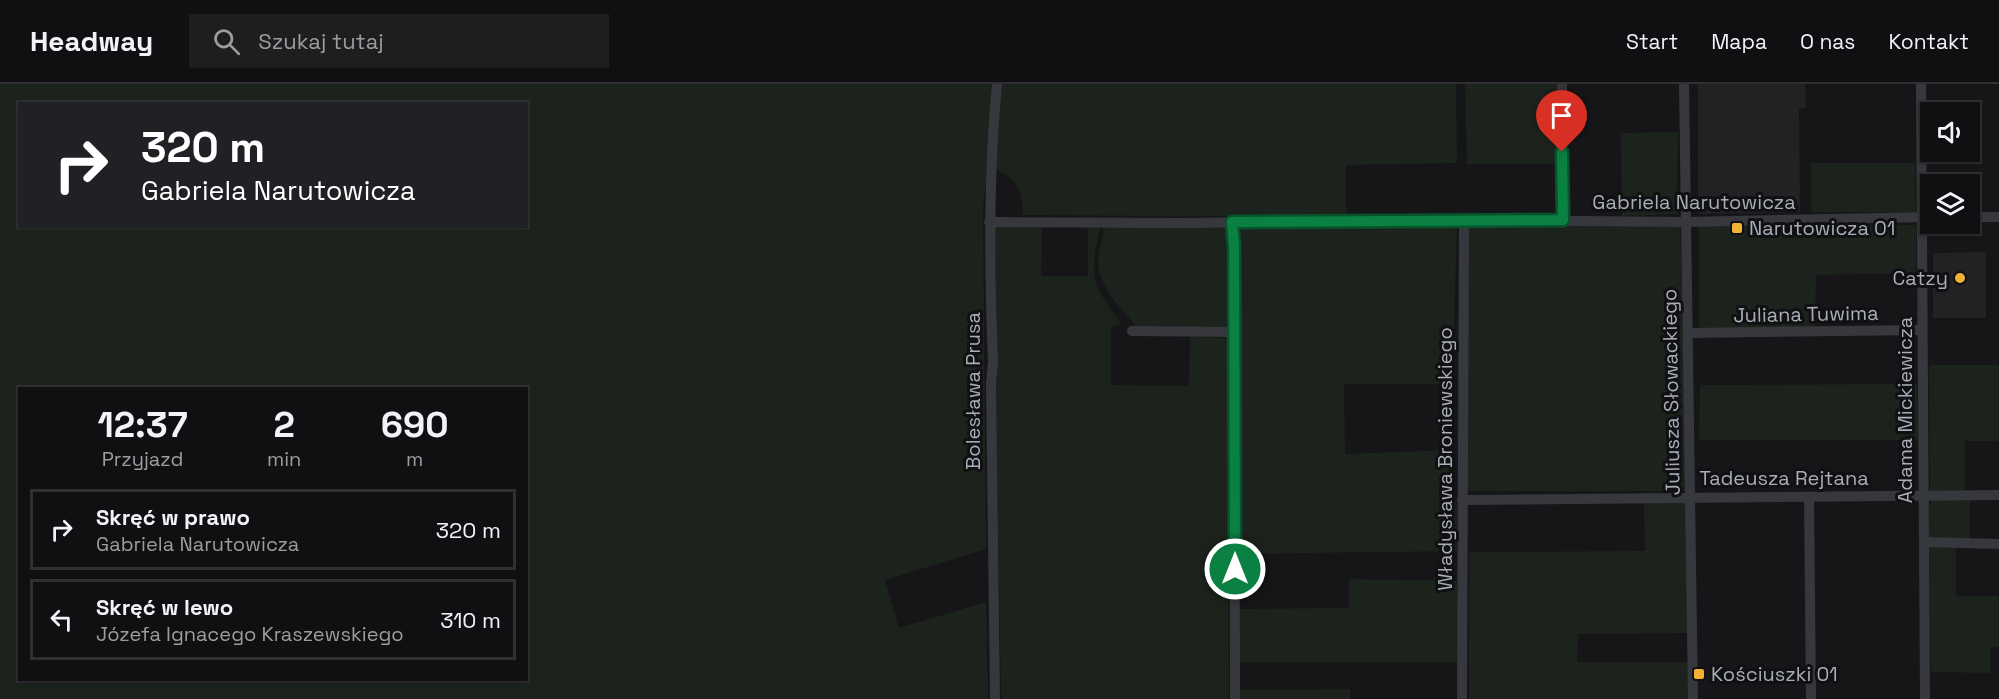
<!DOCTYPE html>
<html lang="pl">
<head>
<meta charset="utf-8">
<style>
	:root { --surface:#101012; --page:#1e1e20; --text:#f1f3f6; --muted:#9c9d9f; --line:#303032 }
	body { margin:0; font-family:"Space Grotesk",sans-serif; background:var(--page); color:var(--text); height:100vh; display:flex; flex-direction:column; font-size:22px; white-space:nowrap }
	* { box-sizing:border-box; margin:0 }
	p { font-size:20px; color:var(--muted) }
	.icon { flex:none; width:33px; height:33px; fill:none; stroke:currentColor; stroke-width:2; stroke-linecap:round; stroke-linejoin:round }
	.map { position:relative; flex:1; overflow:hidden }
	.sheet { position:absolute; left:18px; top:303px; width:510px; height:294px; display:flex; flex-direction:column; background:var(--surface); border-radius:0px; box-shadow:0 2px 4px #0004,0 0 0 2px var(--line) }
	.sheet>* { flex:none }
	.banner { position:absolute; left:18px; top:18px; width:510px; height:126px; border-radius:0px; box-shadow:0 2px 4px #0004,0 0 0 2px var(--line); background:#202124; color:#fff; overflow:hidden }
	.fabs { position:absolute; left:1920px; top:18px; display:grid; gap:12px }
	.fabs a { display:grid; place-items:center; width:60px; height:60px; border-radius:0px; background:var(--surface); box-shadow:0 2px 4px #0004,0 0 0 2px var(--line); font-size:30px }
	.pin { position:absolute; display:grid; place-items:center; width:51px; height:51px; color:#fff; margin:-62px -26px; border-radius:50% 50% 50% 0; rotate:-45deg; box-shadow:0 0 6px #0007 }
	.pin .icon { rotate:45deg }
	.me { position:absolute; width:66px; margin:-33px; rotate:0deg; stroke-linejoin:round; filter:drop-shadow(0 0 4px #0008) }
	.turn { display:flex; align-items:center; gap:21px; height:126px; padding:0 24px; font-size:27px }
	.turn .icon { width:78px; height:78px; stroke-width:2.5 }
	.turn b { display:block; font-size:42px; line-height:51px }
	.eta { display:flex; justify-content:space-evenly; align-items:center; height:102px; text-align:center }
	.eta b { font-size:36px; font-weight:800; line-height:42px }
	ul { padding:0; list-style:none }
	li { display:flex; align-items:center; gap:18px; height:81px; margin:0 12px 9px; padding:0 12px; border:3px solid var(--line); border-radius:0px }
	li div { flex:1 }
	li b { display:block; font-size:22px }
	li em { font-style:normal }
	header { display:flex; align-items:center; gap:36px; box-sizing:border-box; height:84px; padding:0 30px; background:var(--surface); border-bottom:2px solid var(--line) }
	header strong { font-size:28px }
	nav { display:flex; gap:33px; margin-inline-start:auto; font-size:21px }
	.search { width:420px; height:54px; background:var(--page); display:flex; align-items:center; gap:15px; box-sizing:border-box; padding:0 21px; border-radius:0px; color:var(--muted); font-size:22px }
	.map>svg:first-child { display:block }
</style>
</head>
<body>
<header>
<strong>Headway</strong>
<div class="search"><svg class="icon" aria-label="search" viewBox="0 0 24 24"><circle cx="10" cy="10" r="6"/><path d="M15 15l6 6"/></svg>Szukaj tutaj</div>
<nav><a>Start</a><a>Mapa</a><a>O nas</a><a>Kontakt</a></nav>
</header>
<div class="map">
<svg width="1999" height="615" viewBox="0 0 1999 615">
	<rect width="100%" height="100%" fill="#161618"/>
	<g fill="#222225">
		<polygon points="1698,0 1805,0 1806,24 1799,25 1800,128 1698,130"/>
		<polygon points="1986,168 1986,234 1933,234 1933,169"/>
	</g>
	<g fill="#1c231d" fill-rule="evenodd">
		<path d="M 0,0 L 995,0 L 983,127 L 986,465 L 885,496 L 899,544 L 986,518 L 988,615 L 0,615 ZM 20,20 L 526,20 L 526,142 L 20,142 ZM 20,304 L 526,304 L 526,596 L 20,596 Z"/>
		<path d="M 1000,0 L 1456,0 L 1457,79 L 1346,81 L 1346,133 L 1023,131 C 1021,103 1019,98 995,84 Z"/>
		<polygon points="1465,0 1558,0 1559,80 1467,80"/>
		<polygon points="1678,48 1677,130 1622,132 1621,49"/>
		<polygon points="1811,79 1915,79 1916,128 1813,128 1811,125"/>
		<path d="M 1101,141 C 1089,188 1090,199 1120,238 L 1120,241 L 1111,242 L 1111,301 L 1189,302 L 1190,253 L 1227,254 L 1229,615 L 1001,615 L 993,143 L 1042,142 L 1041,192 L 1088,192 L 1088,142 Z"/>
		<path d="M 1226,141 L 1226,244 L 1136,242 C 1123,226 1100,204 1098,181 C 1098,169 1102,155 1104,143 Z"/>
		<polygon points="1680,141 1687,407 1467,407 1467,143"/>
		<polygon points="1916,141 1916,189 1816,191 1815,245 1699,246 1699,142"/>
		<polygon points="1457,143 1452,300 1344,300 1345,370 1451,366 1451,409 1457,421 1457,467 1238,470 1236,145"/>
		<polygon points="1929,281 1999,281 1999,357 1965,357 1965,406 1930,406"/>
		<polygon points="1917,300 1918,356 1699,356 1700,301"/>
		<polygon points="1970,414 1970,456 1929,455 1928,420 1931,420 1931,415"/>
		<polygon points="1687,417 1688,549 1578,550 1577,578 1688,578 1689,615 1469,615 1469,468 1645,467 1644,418"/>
		<polygon points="1929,462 1956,462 1956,512 1999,512 1999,563 1990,563 1990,589 1931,588"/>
		<polygon points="1349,495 1457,497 1458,578 1238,578 1237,525 1349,524"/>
		<polygon points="1350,605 1350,615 1238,615 1238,606"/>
	</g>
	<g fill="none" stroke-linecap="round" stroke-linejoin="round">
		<g stroke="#37383d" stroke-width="10">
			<polyline points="1562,0 1563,136"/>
			<polyline points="1684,0 1693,615"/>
			<polyline points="1921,0 1925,615"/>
			<polyline points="1970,133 1999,133"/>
			<polyline points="989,138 1182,139 1464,136 1686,138 1930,133"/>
			<polyline points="1232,138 1234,162 1235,615"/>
			<polyline points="1132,247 1234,248"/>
			<polyline points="1689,249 1922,246"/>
			<polyline points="1809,413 1811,615"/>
			<polyline points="1462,416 1999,411"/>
			<polyline points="1924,458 1999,460"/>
			<path d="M 995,615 L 991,299 L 993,278 C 989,185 988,93 997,0"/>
			<polyline points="1462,615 1464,136"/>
		</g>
	</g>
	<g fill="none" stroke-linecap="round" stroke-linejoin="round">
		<g stroke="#07532c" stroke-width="15">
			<polyline id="route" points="1235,485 1234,162 1232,138 1563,136 1562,68"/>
		</g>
		<use href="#route" stroke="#0b8043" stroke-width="10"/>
	</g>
	<g fill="#f2b134" stroke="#111113" stroke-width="2">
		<rect x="1731" y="138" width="12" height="12" rx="3"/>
		<circle cx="1960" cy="194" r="6"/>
		<rect x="1693" y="584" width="12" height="12" rx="3"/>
	</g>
	<g text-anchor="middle" stroke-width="6" stroke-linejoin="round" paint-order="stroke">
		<g font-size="20" fill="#a8adb8" stroke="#111113">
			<text x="1694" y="125">Gabriela Narutowicza</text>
			<text transform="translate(1806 230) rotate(-1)" y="7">Juliana Tuwima</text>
			<text transform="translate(973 307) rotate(-90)" y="7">Bolesława Prusa</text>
			<text transform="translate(1671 308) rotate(-91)" y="7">Juliusza Słowackiego</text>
			<text transform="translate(1905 326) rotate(-90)" y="7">Adama Mickiewicza</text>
			<text transform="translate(1445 375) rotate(-90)" y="7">Władysława Broniewskiego</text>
			<text x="1784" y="401">Tadeusza Rejtana</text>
		</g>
		<g font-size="20" fill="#a8adb8" stroke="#111113" text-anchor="start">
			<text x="1749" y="151">Narutowicza 01</text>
			<text x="1948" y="201" text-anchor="end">Catzy</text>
			<text x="1711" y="597">Kościuszki 01</text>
		</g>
	</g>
</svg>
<div class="fabs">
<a><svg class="icon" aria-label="sound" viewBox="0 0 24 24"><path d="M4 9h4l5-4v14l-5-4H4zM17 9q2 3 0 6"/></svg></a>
<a><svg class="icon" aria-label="layers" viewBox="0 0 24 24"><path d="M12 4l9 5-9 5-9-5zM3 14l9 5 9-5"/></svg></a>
</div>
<div class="pin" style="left:1562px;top:68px;background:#d93025"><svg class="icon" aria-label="arrive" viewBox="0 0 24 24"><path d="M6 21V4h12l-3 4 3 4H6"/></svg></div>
<svg class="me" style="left:1235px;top:485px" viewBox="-20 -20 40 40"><circle r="17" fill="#0b8043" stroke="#fff" stroke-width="3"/><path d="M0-11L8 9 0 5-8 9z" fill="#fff"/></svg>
<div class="banner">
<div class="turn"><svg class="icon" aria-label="right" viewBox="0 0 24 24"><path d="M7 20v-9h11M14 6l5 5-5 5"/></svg><div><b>320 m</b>Gabriela Narutowicza</div></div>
</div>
<section class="sheet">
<div class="eta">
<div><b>12:37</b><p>Przyjazd</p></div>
<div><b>2</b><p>min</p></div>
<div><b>690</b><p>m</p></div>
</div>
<ul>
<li><svg class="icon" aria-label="right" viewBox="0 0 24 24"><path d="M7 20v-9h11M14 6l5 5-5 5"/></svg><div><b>Skręć w prawo</b><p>Gabriela Narutowicza</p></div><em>320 m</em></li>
<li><svg class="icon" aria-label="left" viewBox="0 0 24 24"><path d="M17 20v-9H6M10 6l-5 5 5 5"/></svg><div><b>Skręć w lewo</b><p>Józefa Ignacego Kraszewskiego</p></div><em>310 m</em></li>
</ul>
</section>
</div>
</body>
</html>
